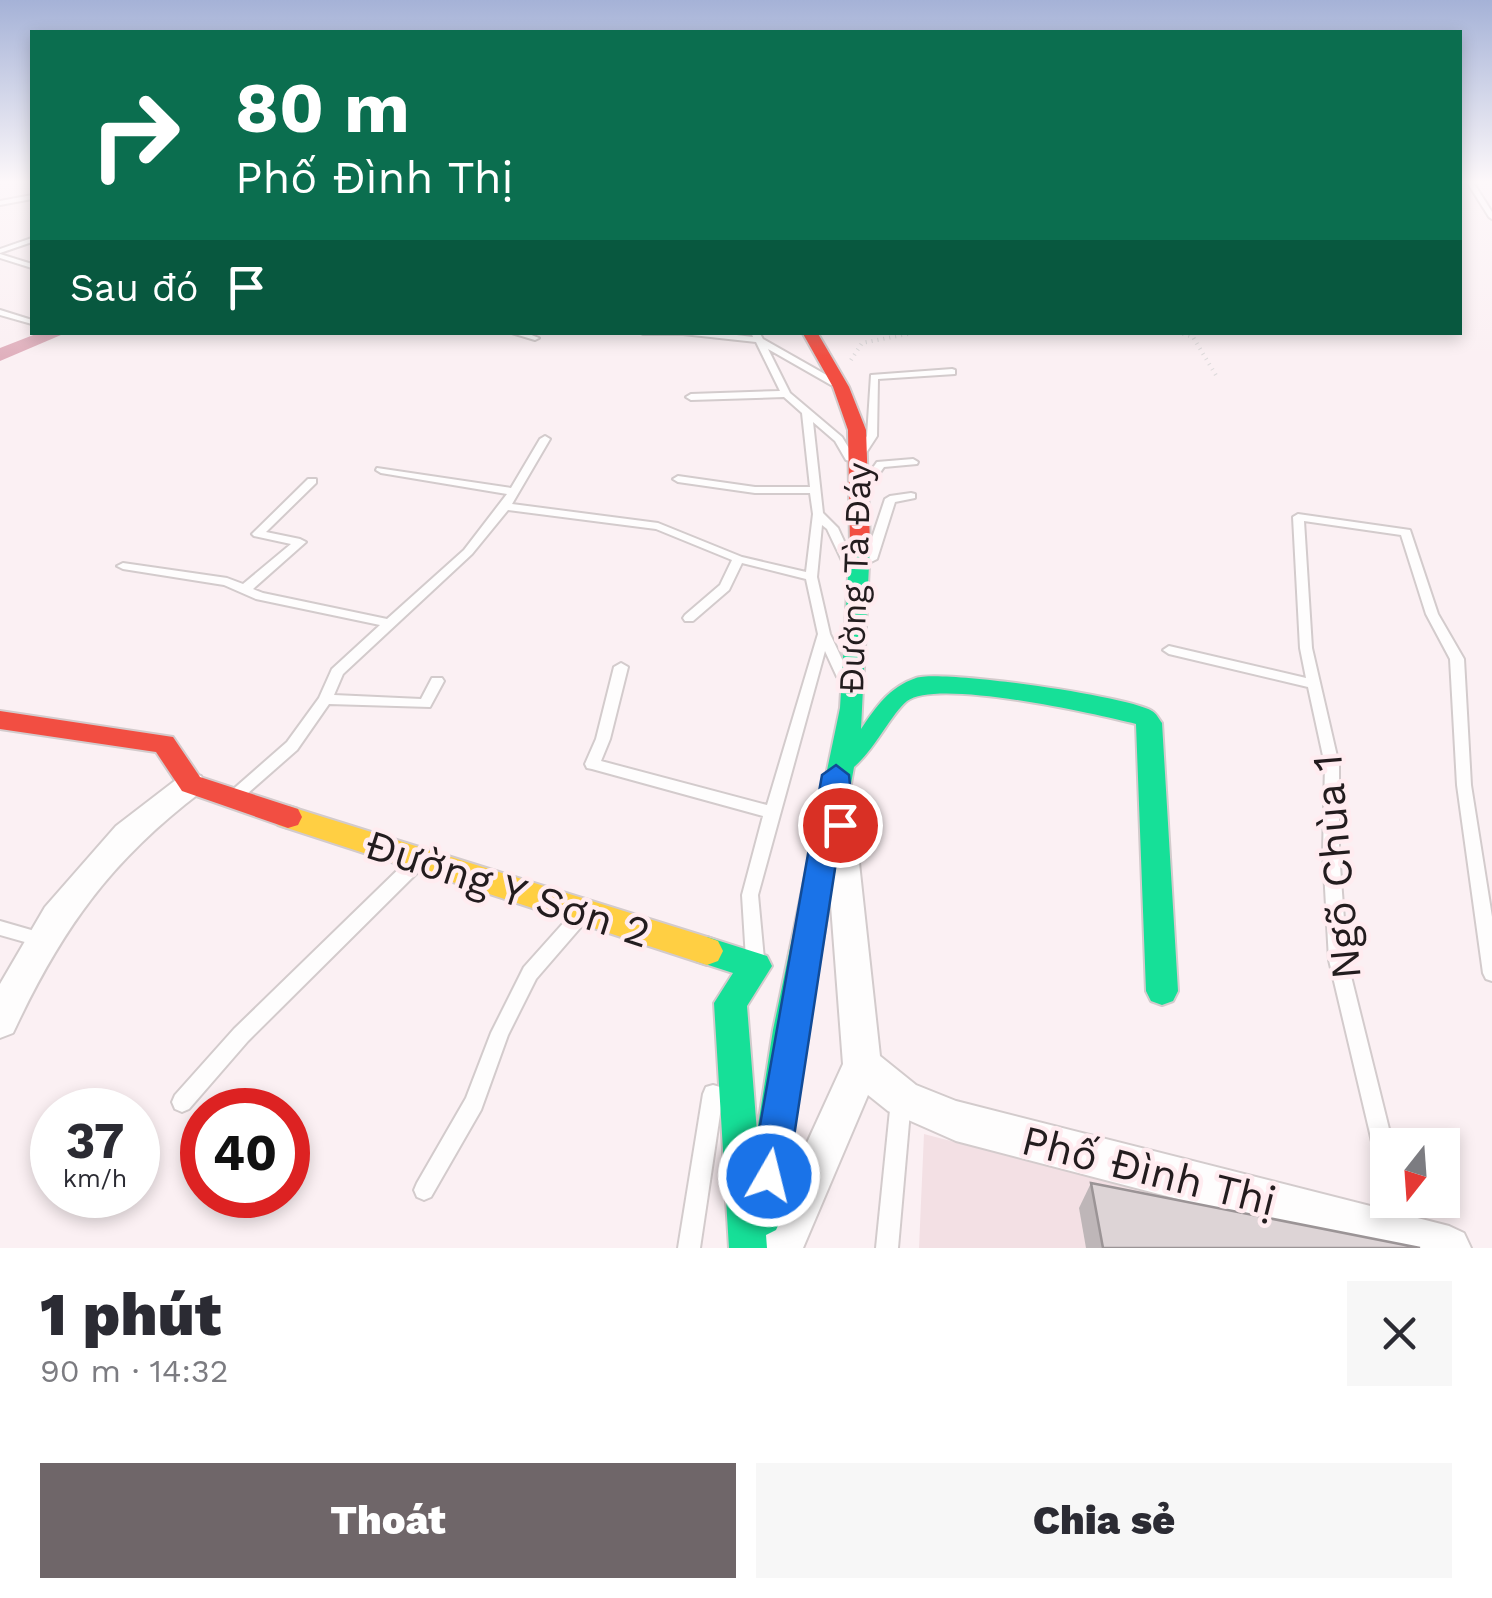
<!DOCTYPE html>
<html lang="vi">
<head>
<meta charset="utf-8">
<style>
	:root { --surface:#fff; --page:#f7f7f7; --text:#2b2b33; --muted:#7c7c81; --accent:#6f6669 }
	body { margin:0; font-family:"Work Sans",sans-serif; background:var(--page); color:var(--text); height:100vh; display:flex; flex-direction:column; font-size:38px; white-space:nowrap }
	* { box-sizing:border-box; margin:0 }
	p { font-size:32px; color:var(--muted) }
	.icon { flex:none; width:55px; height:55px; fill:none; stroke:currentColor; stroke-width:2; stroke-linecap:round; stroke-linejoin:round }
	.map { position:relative; height:1248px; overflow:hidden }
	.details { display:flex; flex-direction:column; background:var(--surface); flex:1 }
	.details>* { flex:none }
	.guide { position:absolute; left:30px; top:30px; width:1432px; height:305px; border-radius:0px; box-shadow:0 5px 15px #0003; background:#0b6e4f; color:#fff; overflow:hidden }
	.needle { width:65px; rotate:197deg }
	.buttons { position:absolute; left:1370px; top:1128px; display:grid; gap:20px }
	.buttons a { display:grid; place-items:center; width:90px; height:90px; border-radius:0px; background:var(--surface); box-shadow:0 5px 15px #0003; font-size:50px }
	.speed { position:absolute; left:30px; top:1088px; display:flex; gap:20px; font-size:50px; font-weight:700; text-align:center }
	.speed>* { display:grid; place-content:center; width:130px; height:130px; border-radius:50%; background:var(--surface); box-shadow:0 5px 15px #0003; line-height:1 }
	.speed small { font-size:25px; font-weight:400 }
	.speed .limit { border:15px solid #d22; background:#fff; color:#111 }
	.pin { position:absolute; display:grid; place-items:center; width:85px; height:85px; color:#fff; margin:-42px; border:5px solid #fff; border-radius:50%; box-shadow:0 2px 10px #0007 }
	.me { position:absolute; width:110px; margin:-55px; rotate:8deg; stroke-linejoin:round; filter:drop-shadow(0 0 8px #0008) }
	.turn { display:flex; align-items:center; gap:35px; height:210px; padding:0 40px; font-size:45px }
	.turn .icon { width:130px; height:130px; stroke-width:2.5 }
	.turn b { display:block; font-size:70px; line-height:85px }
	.then { display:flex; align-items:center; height:95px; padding:0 40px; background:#0003; gap:20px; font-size:38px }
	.round { display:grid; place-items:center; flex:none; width:105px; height:105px; border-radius:0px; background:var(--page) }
	.headline { display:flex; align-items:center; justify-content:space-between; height:170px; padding:0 40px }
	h1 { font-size:60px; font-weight:800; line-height:75px }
	.primary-button { display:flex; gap:20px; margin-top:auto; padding:20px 40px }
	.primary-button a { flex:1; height:115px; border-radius:0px; background:var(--accent); color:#fff; font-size:40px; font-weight:800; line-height:115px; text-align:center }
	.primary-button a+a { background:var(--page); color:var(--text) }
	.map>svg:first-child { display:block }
</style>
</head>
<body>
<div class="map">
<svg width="1492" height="1248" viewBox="0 0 1492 1248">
	<rect width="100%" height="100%" fill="#fbf0f3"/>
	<polygon fill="#f3e0e4" points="924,1134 1362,1248 919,1248"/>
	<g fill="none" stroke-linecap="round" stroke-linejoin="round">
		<polygon fill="#e0b0bd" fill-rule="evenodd" points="41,332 68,332 0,361 0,348"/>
		<g stroke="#d3cbcc" stroke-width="4">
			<g id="lane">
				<polygon points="1467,182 1473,182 1492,212 1492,219 1489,217"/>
				<polygon points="32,195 32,199 0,205 0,201"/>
				<polygon points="32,238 32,242 0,253 0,249"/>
				<polygon points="0,254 32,264 32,268 0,258"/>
				<polygon points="0,310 32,320 32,324 0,315"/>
				<polygon points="508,332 524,332 539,338 535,340"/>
				<polygon points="639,332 712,332 753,337 751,332 759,332 763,339 837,381 837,385 831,385 768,349 790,393 842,437 855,458 850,461 846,460 835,441 813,422 823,513 838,528 855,565 853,567 845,567 827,529 822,525 817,577 830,634 849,674 847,677 837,677 825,651 758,895 764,959 761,964 755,967 749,964 746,959 742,895 763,816 592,769 587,768 585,764 596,739 614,667 621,663 628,667 610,739 601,761 767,805 818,634 806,579 742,563 729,590 693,621 685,621 683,618 685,615 720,585 732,560 656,529 508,510 472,554 343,674 334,695 421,699 432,678 442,678 444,681 430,707 329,704 297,750 240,800 235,802 230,800 227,796 230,792 287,742 319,698 332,669 380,625 256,599 224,585 123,569 117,566 123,563 227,578 243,584 291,544 254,536 252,534 308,479 316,479 316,483 266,532 300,539 306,542 253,589 263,593 387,619 464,550 507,494 381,473 376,470 377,468 511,488 540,439 545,436 550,439 512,504 658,523 742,557 806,572 813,514 810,493 755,493 678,482 673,479 678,476 755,487 810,487 802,413 784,397 691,400 686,397 691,394 780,391 756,342 683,334 643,334"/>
				<polygon points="952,369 955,370 955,374 878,379 877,436 866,453 858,453 857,451 867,436 871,375"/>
				<polygon points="913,459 918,462 917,464 884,467 867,491 863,492 858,489 877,462"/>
				<polygon points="911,493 915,494 915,498 895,502 877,559 871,562 867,561 865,559 885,499 890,496"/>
				<polygon points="1298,514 1410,530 1438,614 1464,659 1471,785 1492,917 1492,981 1486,979 1483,973 1457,785 1450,659 1426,614 1401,535 1304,521 1312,648 1339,765 1339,852 1347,960 1393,1145 1388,1145 1388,1177 1381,1174 1378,1167 1329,960 1323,852 1325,765 1308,687 1169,654 1163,650 1169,646 1306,678 1300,648 1293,517"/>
				<polygon points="416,857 422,858 424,863 422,868 248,1041 189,1109 182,1112 175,1109 172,1102 175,1095 234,1029 410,858"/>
				<polygon points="581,908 587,910 589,915 587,920 536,979 508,1035 481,1110 431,1197 424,1200 417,1197 414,1190 417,1183 466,1098 491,1033 524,967 575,910"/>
				<polygon points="0,921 45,934 48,939 45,944 39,946 0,935"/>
				<polygon points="713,1085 720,1087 723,1094 700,1248 678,1248 703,1094 706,1087"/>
				<polygon points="901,1090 908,1093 911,1100 898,1248 876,1248 891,1100 894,1093"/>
				<polygon points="1388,1195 1388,1200 1406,1200 1414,1229 1411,1237 1403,1240 1395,1237 1386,1200"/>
			</g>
		</g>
		<g stroke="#d3cbcc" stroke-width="4">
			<g id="street">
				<path d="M 191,773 L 201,776 L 206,784 L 201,792 C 110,861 61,930 13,1033 L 0,1038 L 0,984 L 45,907 L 116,826 L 181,776 Z"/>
				<polygon points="840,814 851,817 855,826 880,1056 916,1085 956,1101 1449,1226 1464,1233 1471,1248 1366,1248 956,1141 888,1111 868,1095 803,1248 759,1248 843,1064 825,826 829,817"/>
			</g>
		</g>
		<g stroke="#d3cbcc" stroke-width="4">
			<path id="fast" d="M 860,538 L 870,544 L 861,729 C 877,706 888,688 916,678 C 940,669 1128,696 1152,711 C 1156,713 1159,719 1162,723 L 1178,991 L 1173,1001 L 1162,1005 L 1151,1001 L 1146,991 L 1136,724 C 1095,714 938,678 907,701 C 891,714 876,748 854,767 L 807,1030 L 782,1217 L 776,1230 L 766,1235 L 767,1248 L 729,1248 L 714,1003 L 733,973 L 696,961 L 691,951 L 696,941 L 707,937 L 767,956 L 772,966 L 747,1006 L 757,1132 L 773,1030 L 840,708 L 850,544 Z"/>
		</g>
		<g stroke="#d3cbcc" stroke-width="4">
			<polygon id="slow" points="288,806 707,937 718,941 723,951 718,961 707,965 278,825 274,817 278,809"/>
		</g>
		<g stroke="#d3cbcc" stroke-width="4">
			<g id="jam">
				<polygon points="802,332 817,332 849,387 866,430 870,544 867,548 853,548 850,544 848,430 833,387"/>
				<polygon points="0,711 173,737 200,777 298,809 302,817 298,825 288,828 182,791 156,752 0,729"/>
			</g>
		</g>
		<g stroke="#dddadb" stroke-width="4" stroke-dasharray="1 5" stroke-linecap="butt">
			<polyline points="1177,332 1193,337 1217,377"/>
			<polyline points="851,360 862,343 918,332"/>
		</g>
		<use href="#lane" fill="#fefdfd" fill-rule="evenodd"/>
		<use href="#street" fill="#fefdfd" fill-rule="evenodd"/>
		<use href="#fast" fill="#16e098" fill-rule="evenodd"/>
		<use href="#slow" fill="#ffcf43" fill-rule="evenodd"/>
		<use href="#jam" fill="#f24e42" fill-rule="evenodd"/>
	</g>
	<polygon fill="#beb6b8" points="1091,1183 1420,1248 1086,1248 1079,1208"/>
	<polygon fill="#ddd4d6" stroke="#9b9496" stroke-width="2.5" points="1091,1183 1420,1248 1103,1248"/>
	<linearGradient id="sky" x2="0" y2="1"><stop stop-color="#a5b2d7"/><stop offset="0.51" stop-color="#fdf8fa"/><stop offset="1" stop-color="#fdf8fa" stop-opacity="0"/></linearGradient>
	<rect width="1492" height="357" fill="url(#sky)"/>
	<polygon fill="#1a73e8" stroke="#114b97" stroke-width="2.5" points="836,765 849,775 854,825 850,833 840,836 788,1176 782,1189 769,1194 756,1189 751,1176 822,775"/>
	<g text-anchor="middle" stroke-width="9" stroke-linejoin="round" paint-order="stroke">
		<g font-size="35" fill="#231c1e" stroke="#ffecf0">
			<text transform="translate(855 578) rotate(-88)" y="12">Đường Tà Đáy</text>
		</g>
		<g font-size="42" fill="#231c1e" stroke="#ffecf0">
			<text transform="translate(1336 867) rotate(-95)" y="15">Ngõ Chùa 1</text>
			<text transform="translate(508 888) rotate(18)" y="15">Đường Y Sơn 2</text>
			<text transform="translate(1149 1170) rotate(14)" y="15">Phố Đình Thị</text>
		</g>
	</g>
</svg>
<div class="buttons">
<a><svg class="needle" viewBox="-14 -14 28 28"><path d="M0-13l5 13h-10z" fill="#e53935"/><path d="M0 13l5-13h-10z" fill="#7c7c81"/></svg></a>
</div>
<div class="speed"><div>37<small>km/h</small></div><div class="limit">40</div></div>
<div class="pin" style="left:840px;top:825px;background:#d93025"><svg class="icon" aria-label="arrive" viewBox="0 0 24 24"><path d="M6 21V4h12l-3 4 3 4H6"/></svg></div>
<svg class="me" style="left:769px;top:1176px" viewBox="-20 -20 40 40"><circle r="17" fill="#1a73e8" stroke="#fff" stroke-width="3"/><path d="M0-11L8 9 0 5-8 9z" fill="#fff"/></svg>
<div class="guide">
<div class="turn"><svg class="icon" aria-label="right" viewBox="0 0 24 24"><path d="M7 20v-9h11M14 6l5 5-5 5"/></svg><div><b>80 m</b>Phố Đình Thị</div></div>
<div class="then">Sau đó<svg class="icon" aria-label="arrive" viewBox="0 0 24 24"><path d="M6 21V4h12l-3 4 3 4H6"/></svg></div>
</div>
</div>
<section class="details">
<div class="headline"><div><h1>1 phút</h1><p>90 m · 14:32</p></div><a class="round"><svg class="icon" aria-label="close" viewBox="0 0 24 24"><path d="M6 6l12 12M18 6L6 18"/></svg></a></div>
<div class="primary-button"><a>Thoát</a><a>Chia sẻ</a></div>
</section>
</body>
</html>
